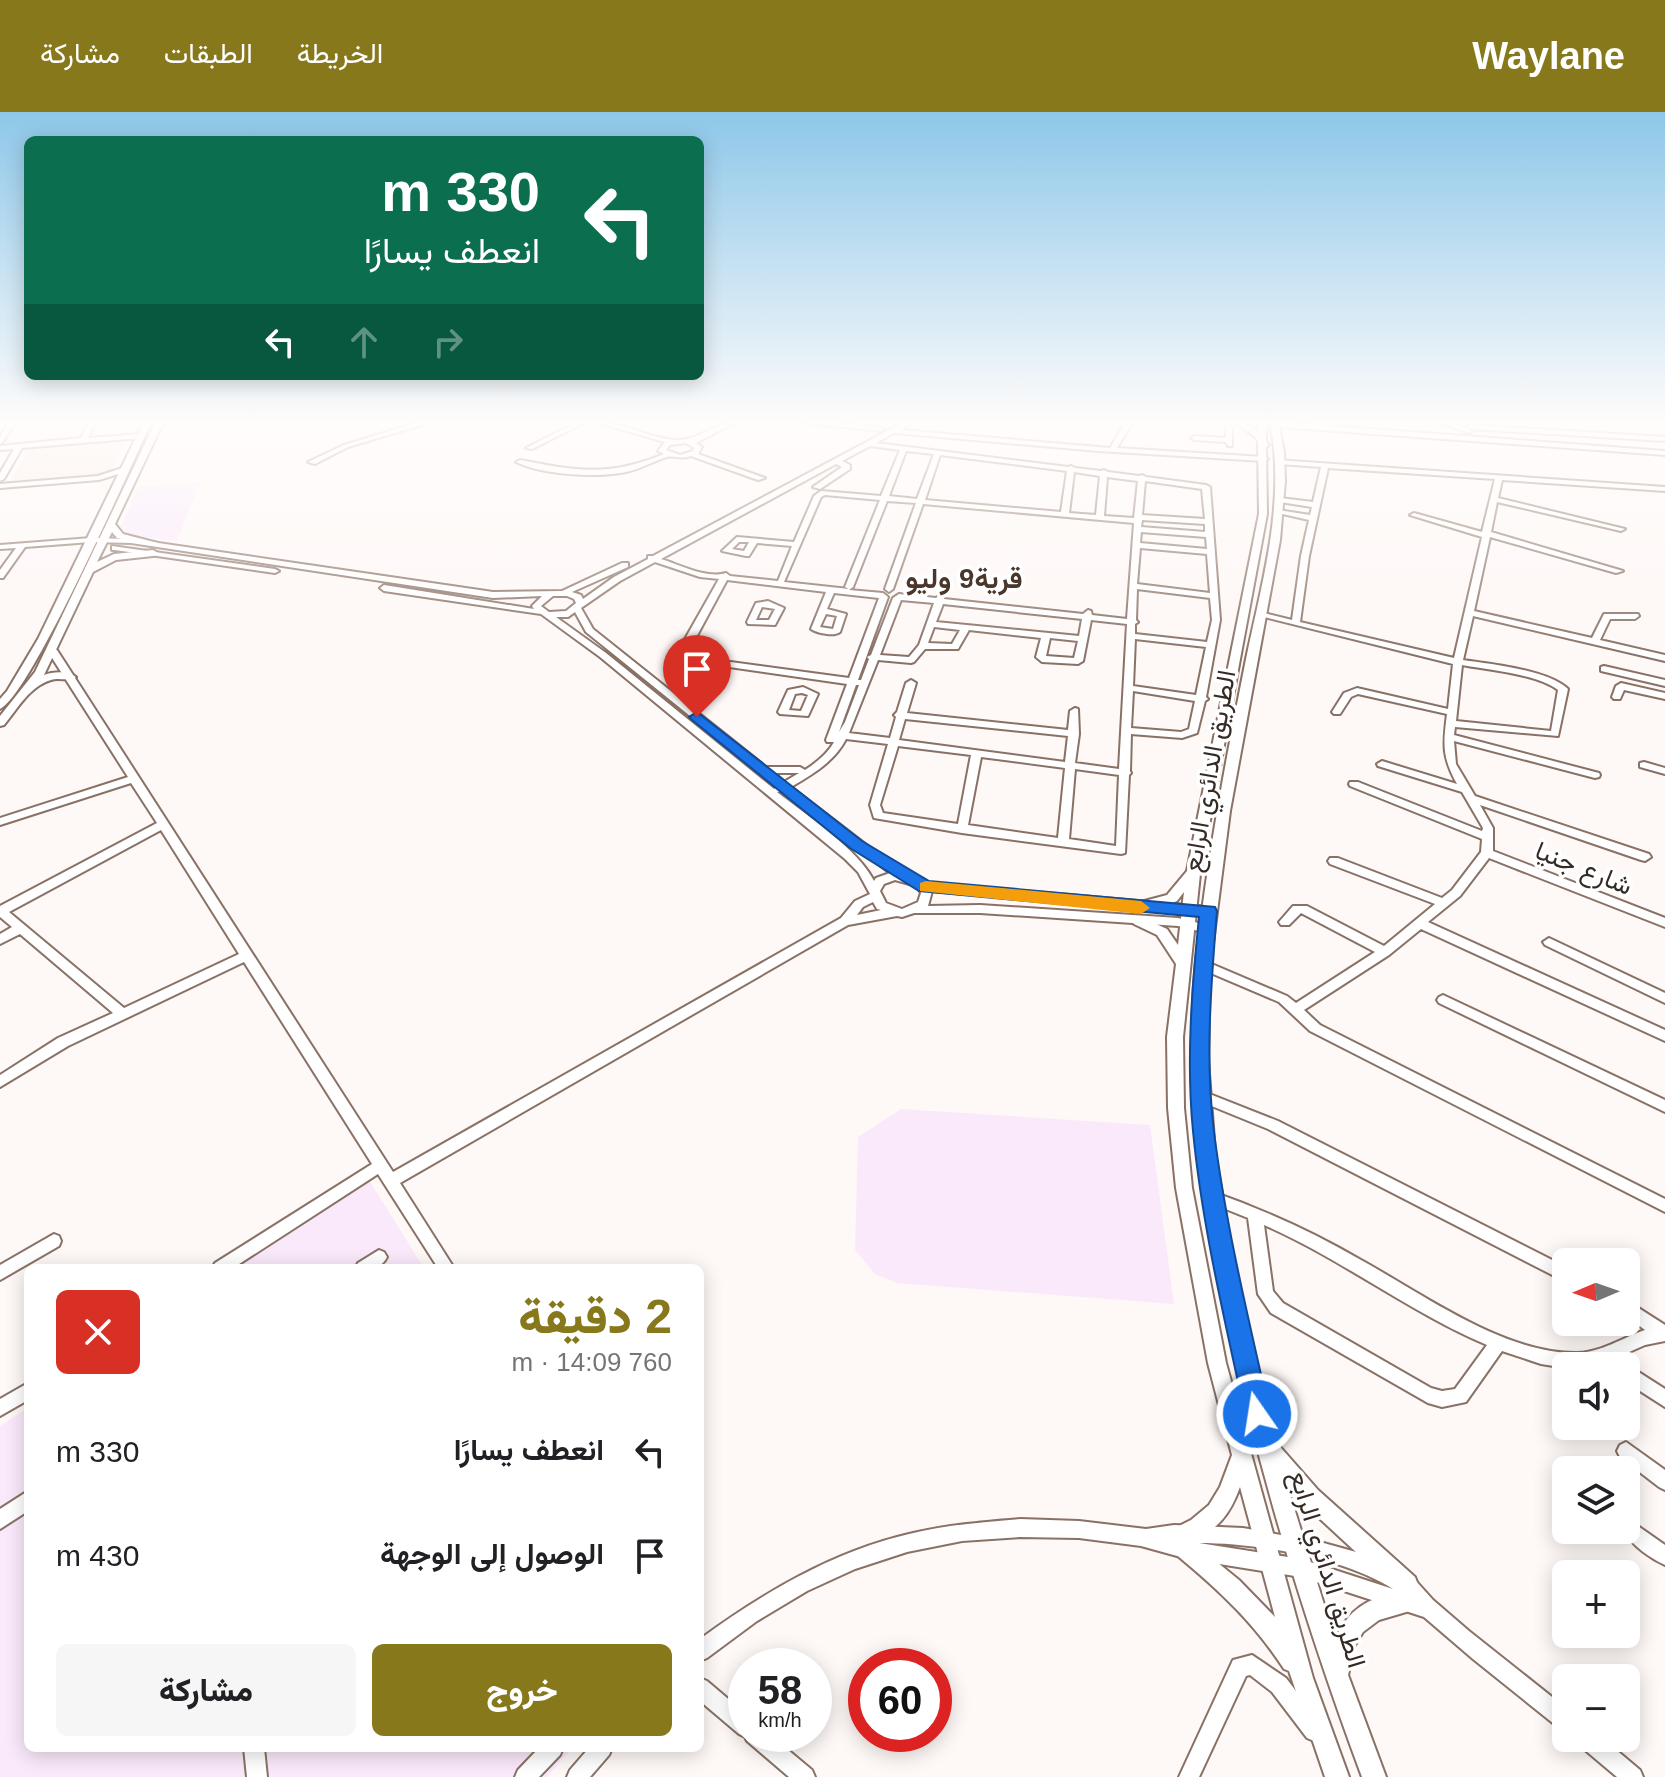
<!DOCTYPE html>
<html lang="ar">
<head>
<meta charset="utf-8">
<style>
	:root { --surface:#fff; --page:#f6f6f6; --text:#202124; --muted:#757577; --accent:#88781c }
	body { margin:0; font-family:Helvetica,Vazirmatn,sans-serif; background:var(--page); color:var(--text); direction:rtl; height:100vh; display:flex; flex-direction:column; font-size:30px; white-space:nowrap }
	* { box-sizing:border-box; margin:0 }
	p { font-size:26px; color:var(--muted) }
	.icon { flex:none; width:44px; height:44px; fill:none; stroke:currentColor; stroke-width:2; stroke-linecap:round; stroke-linejoin:round }
	.map { position:relative; flex:1; overflow:hidden; direction:ltr }
	.drawer { position:absolute; left:24px; top:1152px; width:680px; height:488px; display:flex; flex-direction:column; background:var(--surface); border-radius:12px; box-shadow:0 4px 20px #0003; direction:rtl }
	.drawer>* { flex:none }
	.banner { position:absolute; left:24px; top:24px; width:680px; height:244px; border-radius:12px; box-shadow:0 4px 20px #0003; direction:rtl; background:#0b6e4f; color:#fff; overflow:hidden }
	.needle { width:52px; rotate:268deg }
	.tools { position:absolute; left:1552px; top:1136px; display:grid; gap:16px }
	.tools a { display:grid; place-items:center; width:88px; height:88px; border-radius:12px; background:var(--surface); box-shadow:0 4px 20px #0003; font-size:40px }
	.speed { position:absolute; left:728px; top:1536px; display:flex; gap:16px; font-size:40px; font-weight:700; text-align:center }
	.speed>* { display:grid; place-content:center; width:104px; height:104px; border-radius:50%; background:var(--surface); box-shadow:0 4px 20px #0003; line-height:1 }
	.speed small { font-size:20px; font-weight:400 }
	.speed .limit { border:12px solid #d22; background:#fff; color:#111 }
	.pin { position:absolute; display:grid; place-items:center; width:68px; height:68px; color:#fff; margin:-82px -34px; border-radius:50% 50% 50% 0; rotate:-45deg; box-shadow:0 0 8px #0007 }
	.pin .icon { rotate:45deg }
	.me { position:absolute; width:88px; margin:-44px; rotate:347deg; stroke-linejoin:round; filter:drop-shadow(0 0 6px #0008) }
	.turn { display:flex; align-items:center; gap:28px; height:168px; padding:0 32px; font-size:36px }
	.turn .icon { width:104px; height:104px; stroke-width:2.5 }
	.turn b { display:block; font-size:56px; line-height:68px }
	.lanes { display:flex; align-items:center; height:76px; padding:0 32px; background:#0003; justify-content:center; gap:40px; direction:ltr }
	.lanes .off { opacity:.35 }
	.round { display:grid; place-items:center; flex:none; width:84px; height:84px; border-radius:12px; background:var(--page) }
	.overview { display:flex; align-items:center; justify-content:space-between; height:136px; padding:0 32px }
	h1 { font-size:48px; font-weight:800; line-height:60px; color:var(--accent) }
	.button { display:flex; gap:16px; margin-top:auto; padding:16px 32px }
	.button a { flex:1; height:92px; border-radius:12px; background:var(--accent); color:#fff; font-size:32px; font-weight:800; line-height:92px; text-align:center }
	.button a+a { background:var(--page); color:var(--text) }
	ul { padding:0; list-style:none }
	li { display:flex; align-items:center; gap:24px; height:104px; padding:0 32px }
	li div { flex:1 }
	li b { display:block; font-size:30px }
	li em { font-style:normal }
	header { display:flex; align-items:center; gap:48px; box-sizing:border-box; height:112px; padding:0 40px; background:var(--accent); color:#fff }
	header strong { font-size:38px }
	nav { display:flex; gap:44px; margin-inline-start:auto; font-size:28px }
	.map>svg:first-child { display:block }
</style>
</head>
<body>
<header>
<strong>Waylane</strong>
<nav><a>الخريطة</a><a>الطبقات</a><a>مشاركة</a></nav>
</header>
<div class="map">
<svg width="1665" height="1665" viewBox="0 0 1665 1665">
	<rect width="100%" height="100%" fill="#fef8f6"/>
	<polygon fill="#f8eae3" points="128,327 109,362 10,370 28,337 34,335"/>
	<g fill="#fae9fb">
		<polygon points="200,370 177,429 128,423 120,416 139,375"/>
		<polygon points="901,997 1150,1013 1174,1192 897,1171 875,1162 855,1138 858,1025"/>
		<polygon points="369,1068 424,1156 237,1156"/>
		<polygon points="28,1296 28,1636 572,1636 547,1665 0,1665 0,1314"/>
	</g>
	<g fill="none" stroke-linecap="round" stroke-linejoin="round">
		<g stroke="#897165" stroke-width="4">
			<g id="minor">
				<polygon points="8,311 15,311 2,331 0,332 0,325"/>
				<polygon points="88,311 95,311 88,326 141,322 144,324 141,326 22,336 4,367 0,369 0,361 14,337 0,338 0,334 81,326"/>
				<polygon points="416,311 428,311 348,335 315,352 308,350 344,333"/>
				<polygon points="575,311 584,311 532,337 526,336"/>
				<path d="M 599,311 C 625,311 649,326 674,328 C 697,330 712,311 734,311 L 696,331 L 702,335 L 698,342 L 765,366 L 758,368 L 691,344 C 679,348 675,343 667,345 C 653,349 641,357 626,360 C 597,366 543,363 516,350 L 520,348 C 577,359 608,365 664,342 L 658,339 L 665,330 ZM 686,331 L 694,336 L 693,339 L 680,343 L 666,338 L 670,333 Z"/>
				<polygon points="803,311 836,311 881,315 884,317 881,319"/>
				<path d="M 902,311 L 911,311 L 901,318 L 1110,336 L 1125,311 L 1132,311 L 1117,336 L 1264,345 L 1268,347 L 1264,349 L 1098,339 L 894,321 L 876,331 L 1068,355 L 1071,354 L 1075,356 L 1101,359 L 1104,358 L 1108,360 L 1139,364 L 1142,363 L 1146,365 L 1206,373 L 1210,375 L 1220,508 L 1206,585 L 1208,587 L 1205,589 L 1197,621 L 1182,626 L 1131,622 L 1130,659 L 1131,661 L 1129,663 L 1125,741 L 1121,742 L 962,721 L 874,706 L 870,693 L 888,632 L 846,627 C 834,650 813,662 791,675 L 907,764 L 925,768 L 927,771 L 1209,795 L 1215,799 L 1209,803 L 932,779 L 928,794 L 980,793 L 1178,806 L 1211,814 L 1213,817 L 1211,820 L 1207,821 L 1178,814 L 980,801 L 914,801 L 902,805 L 897,804 L 848,813 L 400,1071 L 454,1156 L 438,1156 L 378,1062 L 233,1156 L 212,1156 L 215,1151 L 372,1052 L 244,850 L 68,934 L 0,975 L 0,963 L 58,926 L 113,901 L 20,822 L 0,832 L 0,822 L 12,815 L 0,805 L 0,794 L 157,711 L 131,671 L 0,713 L 0,706 L 128,665 L 47,538 L 52,535 L 57,538 L 393,1060 L 841,806 L 855,789 L 870,782 L 858,760 L 845,747 L 600,545 L 541,502 L 384,479 L 380,476 L 384,473 L 534,497 L 532,494 L 542,484 L 493,486 L 131,431 L 91,430 L 25,435 L 3,466 L 0,466 L 0,458 L 16,436 L 0,437 L 0,433 L 91,426 L 131,427 L 493,480 L 562,479 L 622,451 L 628,451 L 628,455 L 572,480 L 581,483 L 583,487 L 614,465 L 648,447 L 648,444 L 653,444 ZM 870,334 L 900,338 L 881,384 L 821,379 L 814,384 L 794,430 L 737,425 L 722,439 L 746,444 L 749,444 L 757,431 L 792,434 L 778,469 L 730,464 L 726,461 C 707,467 680,453 661,447 L 836,352 L 842,355 L 813,375 L 820,377 L 850,357 L 850,353 L 842,349 ZM 906,339 L 934,342 L 917,387 L 889,384 ZM 940,343 L 1067,359 L 1061,400 L 925,388 ZM 1074,360 L 1100,364 L 1096,403 L 1069,401 ZM 1107,365 L 1138,369 L 1134,406 L 1104,404 ZM 1145,369 L 1202,377 L 1205,407 L 1142,403 ZM 825,383 L 880,388 L 845,475 L 849,477 L 784,470 L 821,385 ZM 887,389 L 916,391 L 885,477 L 889,480 L 893,477 L 923,392 L 1134,411 L 1127,507 L 1092,503 L 1091,499 L 1088,498 L 1083,502 L 944,487 L 944,483 L 941,482 L 936,486 L 899,482 L 893,486 L 871,543 L 867,545 L 869,547 L 861,568 L 858,568 L 888,485 L 883,481 L 849,478 L 853,475 ZM 1142,408 L 1205,412 L 1205,420 L 1141,415 ZM 1141,420 L 1206,425 L 1207,437 L 1140,431 ZM 739,430 L 749,430 L 744,439 L 732,437 ZM 1140,436 L 1207,442 L 1210,481 L 1137,472 ZM 655,450 L 700,465 L 719,467 L 676,543 L 680,548 L 847,572 L 826,628 L 827,630 L 834,630 C 828,641 816,651 805,658 L 800,655 L 766,655 L 593,517 L 581,496 L 620,469 ZM 727,468 L 826,480 L 811,517 C 817,521 834,525 840,520 L 846,502 L 827,497 L 834,481 L 879,486 L 849,566 L 686,544 ZM 1137,477 L 1210,486 L 1212,508 L 1207,530 L 1135,522 L 1135,512 L 1138,510 L 1136,508 ZM 553,484 L 567,484 L 574,487 L 576,491 L 566,499 L 549,500 L 541,494 ZM 901,488 L 934,491 L 919,533 L 909,545 L 880,543 ZM 943,492 L 1082,507 L 1079,524 L 936,510 ZM 575,500 L 586,520 L 777,674 L 774,677 L 606,541 L 556,505 L 568,505 ZM 826,502 L 837,504 L 833,517 L 820,515 ZM 1091,508 L 1127,512 L 1119,657 L 1075,651 L 1079,622 L 1078,597 L 1075,596 L 1070,599 L 1068,618 L 907,601 L 916,571 L 911,568 L 906,571 L 897,600 L 894,603 L 896,605 L 890,626 L 849,621 L 878,548 L 911,551 L 914,550 L 925,537 L 958,537 L 969,518 L 1041,526 L 1036,545 L 1042,550 L 1078,552 L 1083,549 ZM 934,515 L 960,518 L 952,532 L 928,531 ZM 1050,526 L 1078,529 L 1074,546 L 1046,544 ZM 1135,527 L 1206,535 L 1196,583 L 1133,574 ZM 856,573 L 859,573 L 845,610 L 839,620 ZM 1133,579 L 1195,589 L 1189,617 L 1181,620 L 1131,616 ZM 905,607 L 1068,624 L 1065,650 L 899,628 ZM 898,634 L 971,643 L 958,712 L 883,701 L 880,693 ZM 981,645 L 1065,656 L 1058,726 L 968,713 ZM 1075,657 L 1119,663 L 1116,734 L 1069,727 ZM 774,661 L 799,661 L 784,670 ZM 783,679 L 890,761 L 876,766 L 874,769 C 858,737 806,703 777,680 ZM 161,718 L 239,842 L 124,896 L 9,800 ZM 895,768 L 917,774 L 921,781 L 918,790 L 902,797 L 886,791 L 880,779 L 884,772 ZM 873,790 L 877,797 L 881,798 L 857,803 L 863,795 Z"/>
				<polygon points="1226,311 1232,311 1232,334 1228,334 1226,330 1194,328 1191,326 1194,324 1226,326"/>
				<polygon points="1440,311 1451,311 1468,316 1468,314 1470,313 1665,325 1665,329 1469,317 1472,319 1469,321"/>
				<path d="M 1276,348 L 1665,375 L 1665,379 L 1502,368 L 1498,386 L 1625,417 L 1621,419 L 1497,390 L 1491,420 L 1623,459 L 1616,461 L 1490,425 L 1474,499 L 1592,526 L 1604,502 L 1638,502 L 1639,504 L 1635,507 L 1610,507 L 1600,528 L 1665,543 L 1665,549 L 1473,504 L 1463,548 C 1491,552 1548,558 1568,577 L 1558,624 L 1455,615 L 1454,623 L 1599,661 L 1600,663 L 1599,665 L 1595,666 L 1454,629 L 1456,652 L 1475,684 L 1649,742 L 1651,745 L 1645,749 L 1641,748 L 1480,693 L 1493,716 L 1493,739 L 1665,806 L 1665,815 L 1489,746 L 1460,784 L 1428,810 L 1665,918 L 1665,929 L 1421,817 L 1389,843 L 1304,898 L 1320,913 L 1665,1087 L 1665,1100 L 1310,919 L 1279,890 L 1199,856 L 1197,853 L 1199,850 L 1207,850 L 1287,884 L 1296,891 L 1375,840 L 1301,801 L 1289,813 L 1281,813 L 1279,810 L 1293,794 L 1307,794 L 1384,834 L 1435,792 L 1330,752 L 1328,749 L 1330,746 L 1338,746 L 1442,786 L 1452,778 L 1481,740 L 1482,727 L 1350,674 L 1349,672 L 1350,670 L 1358,670 L 1482,719 L 1483,716 L 1462,680 L 1378,654 L 1377,652 L 1382,649 L 1457,672 C 1442,645 1443,633 1447,602 L 1358,582 L 1351,585 L 1340,602 L 1334,602 L 1332,600 L 1344,581 L 1357,576 L 1448,597 L 1453,552 L 1256,503 L 1260,500 L 1292,508 L 1301,444 L 1309,408 L 1274,400 L 1278,398 L 1310,403 L 1312,395 L 1280,390 L 1276,388 L 1280,386 L 1313,390 L 1321,355 L 1279,352 L 1275,350 ZM 1328,356 L 1495,367 L 1482,420 L 1414,401 L 1410,403 L 1482,425 L 1454,546 L 1300,510 L 1309,444 ZM 1462,553 C 1488,558 1538,562 1558,578 L 1551,619 L 1456,609 Z"/>
				<polygon points="125,355 128,355 128,359 99,368 0,376 0,372 98,364"/>
				<polygon points="112,434 275,457 279,459 275,461 115,438 112,438"/>
				<path d="M 768,489 L 784,496 L 775,513 L 748,512 L 747,510 L 756,491 ZM 762,495 L 775,497 L 769,508 L 756,508 Z"/>
				<polygon points="1604,554 1665,568 1665,574 1601,559 1601,555"/>
				<polygon points="1621,571 1665,581 1665,587 1624,578 1620,587 1614,587 1612,585 1616,574"/>
				<path d="M 803,575 L 818,582 L 808,604 L 780,602 L 778,600 L 788,578 ZM 802,581 L 808,583 L 801,599 L 789,598 L 795,582 Z"/>
				<polygon points="1644,650 1665,656 1665,662 1640,655 1640,651"/>
				<polygon points="1549,826 1665,881 1665,891 1545,833 1543,830"/>
				<polygon points="1443,883 1665,988 1665,1000 1439,891 1437,888 1439,885"/>
				<polygon points="1202,979 1278,1009 1566,1155 1566,1170 1268,1017 1197,988 1195,984 1197,980"/>
				<path d="M 1213,1080 C 1264,1098 1313,1120 1361,1148 C 1423,1182 1504,1242 1577,1241 C 1602,1240 1622,1226 1645,1218 L 1626,1204 L 1626,1188 L 1665,1213 L 1665,1229 L 1645,1233 L 1600,1253 L 1566,1254 L 1566,1256 L 1541,1252 L 1502,1239 L 1466,1290 L 1442,1295 L 1428,1291 L 1271,1201 L 1258,1182 L 1248,1106 L 1208,1090 L 1206,1086 L 1208,1082 ZM 1264,1113 C 1342,1147 1409,1200 1487,1233 L 1455,1277 L 1442,1279 L 1431,1276 L 1283,1191 L 1273,1179 Z"/>
				<polygon points="54,1122 59,1124 61,1129 59,1134 0,1168 0,1153"/>
				<path d="M 379,1138 L 384,1140 L 387,1145 C 381,1158 368,1156 355,1156 L 358,1151 Z"/>
				<polygon points="1626,1252 1665,1277 1665,1295 1626,1270 1626,1254 1621,1254"/>
				<polygon points="28,1271 28,1288 0,1304 0,1287"/>
				<polygon points="1626,1330 1665,1358 1665,1378 1659,1375 1620,1345 1617,1339 1620,1333"/>
				<polygon points="28,1379 28,1399 0,1417 0,1397"/>
				<path d="M 1020,1407 L 1079,1409 L 1146,1417 L 1174,1413 L 1243,1416 L 1320,1430 L 1356,1440 L 1392,1455 L 1415,1468 L 1433,1488 L 1469,1519 L 1566,1596 L 1566,1619 L 1559,1616 L 1473,1547 L 1424,1505 L 1301,1465 L 1188,1447 L 1141,1434 L 1079,1426 L 1020,1425 L 962,1429 L 907,1440 L 855,1457 L 807,1479 L 757,1509 L 707,1546 L 700,1549 L 700,1527 C 763,1481 832,1440 909,1422 C 946,1413 982,1410 1020,1407 ZM 1199,1431 C 1258,1431 1344,1446 1393,1477 L 1301,1447 Z"/>
				<path d="M 1635,1412 L 1665,1433 L 1665,1453 C 1652,1447 1632,1434 1626,1421 L 1629,1415 Z"/>
				<polygon points="1252,1543 1286,1566 1321,1612 1324,1619 1321,1626 1314,1629 1307,1626 1272,1580 1250,1563 1246,1564 1199,1665 1179,1665 1233,1548"/>
				<polygon points="700,1566 707,1569 746,1602 746,1622 769,1622 812,1658 815,1665 789,1665 747,1629 745,1625 739,1622 700,1589"/>
				<polygon points="1576,1626 1602,1626 1640,1658 1643,1665 1617,1665 1579,1633"/>
				<polygon points="244,1636 264,1636 267,1665 247,1665"/>
				<polygon points="539,1636 563,1636 560,1643 539,1665 515,1665 518,1658"/>
				<polygon points="589,1636 612,1636 609,1643 590,1665 567,1665 570,1658"/>
			</g>
		</g>
		<g stroke="#897165" stroke-width="4">
			<g id="major">
				<path d="M 143,311 L 151,311 C 130,356 31,583 0,597 L 0,587 L 7,579 L 38,527 Z"/>
				<path d="M 155,311 L 163,311 L 115,412 L 123,422 L 158,431 L 153,434 L 117,426 L 112,420 L 97,450 L 114,442 L 153,438 L 158,441 L 153,444 L 116,448 L 93,460 L 44,563 C 54,559 68,559 76,565 C 68,570 60,565 51,568 C 30,574 18,596 4,613 L 0,614 L 0,604 L 35,560 Z"/>
				<path d="M 1235,311 L 1245,311 L 1258,319 L 1258,311 L 1290,311 L 1665,339 L 1665,343 L 1279,315 L 1284,340 L 1285,369 L 1280,428 L 1230,699 L 1210,854 L 1208,948 L 1215,1042 L 1239,1180 L 1275,1329 L 1318,1378 L 1415,1465 L 1418,1473 L 1415,1481 L 1412,1482 L 1416,1490 L 1413,1498 L 1379,1508 L 1363,1520 L 1355,1533 L 1348,1563 L 1386,1665 L 1362,1665 C 1306,1514 1258,1359 1225,1200 C 1201,1085 1184,966 1196,849 C 1207,747 1226,647 1246,547 C 1262,470 1285,394 1271,315 L 1266,314 L 1266,329 L 1269,333 L 1266,335 L 1267,402 L 1200,762 L 1183,925 L 1184,996 L 1192,1076 L 1226,1251 L 1313,1566 L 1349,1665 L 1325,1665 L 1289,1559 L 1284,1557 C 1255,1512 1220,1479 1179,1445 L 1175,1438 L 1181,1429 L 1176,1421 L 1179,1414 L 1191,1408 L 1209,1393 L 1220,1375 L 1232,1343 L 1208,1251 L 1176,1076 L 1168,996 L 1167,925 L 1176,852 L 1157,823 L 1134,812 L 1132,809 L 1139,804 L 1167,817 L 1178,833 L 1184,780 L 1177,789 L 1172,791 L 1138,800 L 1131,795 L 1133,792 L 1167,783 L 1187,759 L 1259,402 L 1258,329 L 1253,323 ZM 1287,1373 L 1304,1392 L 1399,1480 C 1367,1487 1349,1496 1335,1528 ZM 1240,1375 L 1275,1505 L 1239,1468 L 1191,1429 C 1218,1418 1230,1402 1240,1375 Z"/>
			</g>
		</g>
		<use href="#minor" fill="#fff" fill-rule="evenodd"/>
		<use href="#major" fill="#fff" fill-rule="evenodd"/>
	</g>
	<linearGradient id="sky" x2="0" y2="1"><stop stop-color="#8dc7e9"/><stop offset="0.57" stop-color="#fffcfb"/><stop offset="1" stop-color="#fffcfb" stop-opacity="0"/></linearGradient>
	<rect width="1665" height="544" fill="url(#sky)"/>
	<path fill="#1a73e8" stroke="#114b97" stroke-width="2" d="M 697,600 L 862,729 L 929,769 L 1215,795 L 1217,799 C 1211,872 1205,947 1214,1020 C 1226,1115 1249,1209 1270,1302 L 1266,1311 L 1257,1315 L 1248,1311 L 1245,1302 C 1225,1209 1202,1114 1193,1019 C 1186,948 1192,875 1199,805 L 919,779 L 850,736 L 692,608 L 689,605 Z"/>
	<polygon fill="#f59e0b" points="926,769 1141,789 1150,796 1141,802 920,779 920,771"/>
	<g text-anchor="middle" stroke-width="7" stroke-linejoin="round" paint-order="stroke">
		<g font-size="26" fill="#352b26" stroke="#fff">
			<text transform="translate(1209 659) rotate(-80)" y="9">الطريق الدائري الرابع</text>
			<text transform="translate(1584 756) rotate(22)" y="9">شارع جنيا</text>
			<text transform="translate(1328 1457) rotate(73)" y="9">الطريق الدائري الرابع</text>
		</g>
		<g font-size="28" font-weight="bold" fill="#4b362b" stroke="#fff">
			<text x="964" y="476">قرية9 وليو</text>
		</g>
	</g>
</svg>
<div class="tools">
<a><svg class="needle" viewBox="-14 -14 28 28"><path d="M0-13l5 13h-10z" fill="#e53935"/><path d="M0 13l5-13h-10z" fill="#757577"/></svg></a>
<a><svg class="icon" aria-label="sound" viewBox="0 0 24 24"><path d="M4 9h4l5-4v14l-5-4H4zM17 9q2 3 0 6"/></svg></a>
<a><svg class="icon" aria-label="layers" viewBox="0 0 24 24"><path d="M12 4l9 5-9 5-9-5zM3 14l9 5 9-5"/></svg></a>
<a>+</a>
<a>−</a>
</div>
<div class="speed"><div>58<small>km/h</small></div><div class="limit">60</div></div>
<div class="pin" style="left:697px;top:605px;background:#d93025"><svg class="icon" aria-label="arrive" viewBox="0 0 24 24"><path d="M6 21V4h12l-3 4 3 4H6"/></svg></div>
<svg class="me" style="left:1257px;top:1302px" viewBox="-20 -20 40 40"><circle r="17" fill="#1a73e8" stroke="#fff" stroke-width="3"/><path d="M0-11L8 9 0 5-8 9z" fill="#fff"/></svg>
<div class="banner">
<div class="turn"><svg class="icon" aria-label="left" viewBox="0 0 24 24"><path d="M17 20v-9H6M10 6l-5 5 5 5"/></svg><div><b>330 m</b>انعطف يسارًا</div></div>
<div class="lanes"><svg class="icon" aria-label="left" viewBox="0 0 24 24"><path d="M17 20v-9H6M10 6l-5 5 5 5"/></svg><svg class="icon off" aria-label="ahead" viewBox="0 0 24 24"><path d="M12 20V5M6 11l6-6 6 6"/></svg><svg class="icon off" aria-label="right" viewBox="0 0 24 24"><path d="M7 20v-9h11M14 6l5 5-5 5"/></svg></div>
</div>
<section class="drawer">
<div class="overview"><div><h1>2 دقيقة</h1><p>760 m · 14:09</p></div><a class="round" style="background:#d93025;color:#fff"><svg class="icon" aria-label="close" viewBox="0 0 24 24"><path d="M6 6l12 12M18 6L6 18"/></svg></a></div>
<ul>
<li><svg class="icon" aria-label="left" viewBox="0 0 24 24"><path d="M17 20v-9H6M10 6l-5 5 5 5"/></svg><div><b>انعطف يسارًا</b></div><em>330 m</em></li>
<li><svg class="icon" aria-label="arrive" viewBox="0 0 24 24"><path d="M6 21V4h12l-3 4 3 4H6"/></svg><div><b>الوصول إلى الوجهة</b></div><em>430 m</em></li>
</ul>
<div class="button"><a>خروج</a><a>مشاركة</a></div>
</section>
</div>
</body>
</html>
